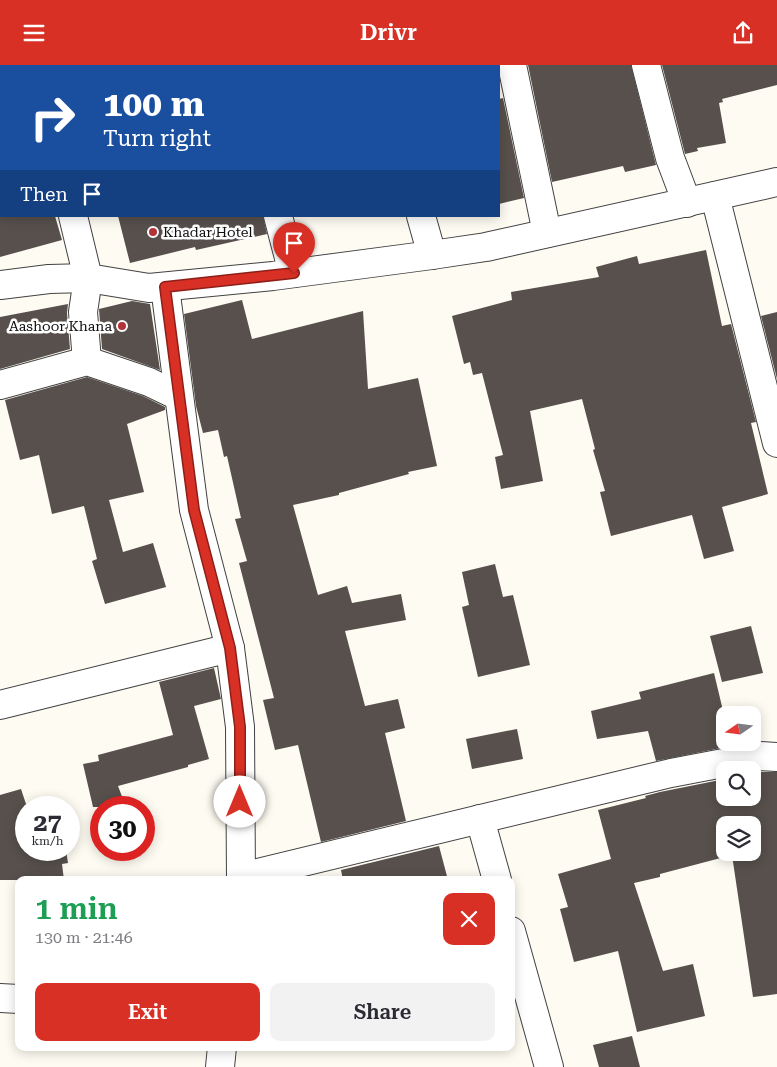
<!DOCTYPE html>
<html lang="en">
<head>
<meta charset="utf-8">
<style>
	:root { --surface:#fff; --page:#f2f2f3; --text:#2b2b33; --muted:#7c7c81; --accent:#d93025 }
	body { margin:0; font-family:"Roboto Serif",serif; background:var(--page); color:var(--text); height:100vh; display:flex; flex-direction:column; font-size:19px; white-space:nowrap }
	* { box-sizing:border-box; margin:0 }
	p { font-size:16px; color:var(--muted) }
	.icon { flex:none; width:28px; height:28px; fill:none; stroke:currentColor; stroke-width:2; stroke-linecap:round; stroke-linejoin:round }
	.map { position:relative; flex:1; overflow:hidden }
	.drawer { position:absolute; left:15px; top:811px; width:500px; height:175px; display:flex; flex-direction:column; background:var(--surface); border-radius:10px; box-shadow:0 2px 12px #0003 }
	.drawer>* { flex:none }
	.hud { position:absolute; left:0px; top:0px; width:500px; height:152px; box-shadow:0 2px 12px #0003; background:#1a4fa0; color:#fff; overflow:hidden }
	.needle { width:32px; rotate:256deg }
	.tools { position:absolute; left:716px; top:641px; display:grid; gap:10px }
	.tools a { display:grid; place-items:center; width:45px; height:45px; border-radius:10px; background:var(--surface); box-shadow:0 2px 12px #0003; font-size:25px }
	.speed { position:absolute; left:15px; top:731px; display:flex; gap:10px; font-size:25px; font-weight:700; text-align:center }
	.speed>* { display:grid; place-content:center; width:65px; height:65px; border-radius:50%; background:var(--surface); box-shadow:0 2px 12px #0003; line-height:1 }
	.speed small { font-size:12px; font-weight:400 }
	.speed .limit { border:8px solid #d22; background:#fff; color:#111 }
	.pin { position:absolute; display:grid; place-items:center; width:42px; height:42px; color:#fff; margin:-51px -21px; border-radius:50% 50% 50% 0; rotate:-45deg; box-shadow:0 0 5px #0007 }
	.pin .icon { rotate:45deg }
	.me { position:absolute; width:55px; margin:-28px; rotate:0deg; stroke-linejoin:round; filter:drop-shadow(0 0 4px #0008) }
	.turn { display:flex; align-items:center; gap:18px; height:105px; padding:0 20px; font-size:22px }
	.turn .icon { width:65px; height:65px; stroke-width:2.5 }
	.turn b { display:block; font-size:35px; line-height:42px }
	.then { display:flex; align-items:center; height:48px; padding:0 20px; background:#0003; gap:10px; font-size:19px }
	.round { display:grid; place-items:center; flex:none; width:52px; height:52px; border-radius:10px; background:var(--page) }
	.summary { display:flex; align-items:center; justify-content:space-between; height:85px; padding:0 20px }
	h1 { font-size:30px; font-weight:600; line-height:38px; color:#1e9e55 }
	.button { display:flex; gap:10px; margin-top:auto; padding:10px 20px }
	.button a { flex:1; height:58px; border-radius:10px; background:var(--accent); color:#fff; font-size:20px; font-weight:600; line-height:58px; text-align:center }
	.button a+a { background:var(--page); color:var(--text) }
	header { display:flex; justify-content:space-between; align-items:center; height:65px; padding:0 20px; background:var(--accent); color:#fff; font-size:22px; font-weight:600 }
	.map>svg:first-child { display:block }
</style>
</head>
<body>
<header><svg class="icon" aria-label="menu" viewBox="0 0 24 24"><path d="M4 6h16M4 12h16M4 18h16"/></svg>Drivr<svg class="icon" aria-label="share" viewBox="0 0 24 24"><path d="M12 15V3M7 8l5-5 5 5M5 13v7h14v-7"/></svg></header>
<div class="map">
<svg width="777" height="1002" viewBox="0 0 777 1002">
	<rect width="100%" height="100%" fill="#fefbf2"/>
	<g fill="#57504c" fill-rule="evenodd">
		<polygon points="528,0 631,0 656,100 625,107 623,101 552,117"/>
		<polygon points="662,0 777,0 777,20 722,34 723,37 719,38 726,78 697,83 698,86 685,89"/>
		<polygon points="503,33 524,133 499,139 499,34"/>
		<polygon points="0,151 55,151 62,175 0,192"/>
		<polygon points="118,151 263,151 267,169 196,185 195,182 130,198"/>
		<polygon points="706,185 722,261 731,259 756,357 751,358 768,429 722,442 734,486 704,494 692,450 611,471 600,427 605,426 593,385 595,384 582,334 530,346 543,416 501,424 495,392 503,390 482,308 473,310 470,297 464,299 452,251 512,235 511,227 599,212 596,202 637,191 639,199"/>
		<polygon points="242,235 252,274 363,246 368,324 418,313 437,401 408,407 409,409 339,428 339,430 293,440 318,530 347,521 352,538 401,529 406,555 345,566 365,641 398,634 405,663 385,668 406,756 321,777 298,680 275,685 263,635 274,633 239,498 247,496 235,454 241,453 227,391 224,392 218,365 203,368 196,341 184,249"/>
		<polygon points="132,236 150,239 160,305 102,284 99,244"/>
		<polygon points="68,239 67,248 70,284 0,304 0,252"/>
		<polygon points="777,247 777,314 761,251"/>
		<polygon points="87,312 143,331 165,342 165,345 127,359 144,427 109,435 123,487 153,478 166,522 105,539 92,496 97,494 84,441 52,449 39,390 20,395 5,335"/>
		<polygon points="495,499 503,532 513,530 530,600 478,612 462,542 469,540 462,507"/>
		<polygon points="751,561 763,608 722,617 710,571"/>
		<polygon points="214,603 221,634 194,641 209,694 188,700 188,702 118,721 126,742 93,742 83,699 99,696 98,690 173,670 159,617"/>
		<polygon points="714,608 725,654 725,678 731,678 731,681 656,696 648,666 597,674 591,646 641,634 639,627"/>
		<polygon points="517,664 523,694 472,704 466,674"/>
		<path d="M 761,707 L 777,707 L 777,929 L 753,932 L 732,790 L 660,809 L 660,812 L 634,818 L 663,906 L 693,899 L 705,951 L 637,967 L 618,886 L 574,897 L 560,844 L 568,842 L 558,809 L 611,794 L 598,745 L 646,733 L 645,731 L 660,727 L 725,714 L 725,732 L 752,732 L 752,708 ZM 725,760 L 752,760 L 752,788 L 725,788 Z"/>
		<polygon points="21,724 27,742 26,785 66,785 68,798 62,799 64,815 0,815 0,730"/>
		<polygon points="439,781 448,815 343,815 341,805"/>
		<polygon points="632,971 640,1002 599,1002 593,980"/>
	</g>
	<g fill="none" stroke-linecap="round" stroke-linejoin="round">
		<g stroke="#424242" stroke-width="30">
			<g id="minor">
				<polyline points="38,0 39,1"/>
				<polyline points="236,0 237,1"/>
				<polyline points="379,0 380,1"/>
				<polyline points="512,0 547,168"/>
				<polyline points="646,0 670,93 687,138"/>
				<polyline points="715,131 777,378"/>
				<polyline points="73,151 88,213 83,247 87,296"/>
				<polyline points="278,151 293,208"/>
				<polyline points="421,151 432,190"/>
				<polyline points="0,220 49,214 88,213 149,223 273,211 432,190 486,182 777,117"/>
				<polyline points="165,222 194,445 230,583 240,662 241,815"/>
				<polyline points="0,320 87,296 149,317 178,331"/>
				<polyline points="0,640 230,583"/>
				<polyline points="480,754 497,815"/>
				<polyline points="241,812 671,708 760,691 777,692"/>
				<polyline points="511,866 549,1002"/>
				<polyline points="0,933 19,934"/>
				<polyline points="220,1002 222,982"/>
			</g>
		</g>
		<use href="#minor" stroke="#fff" stroke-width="28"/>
	</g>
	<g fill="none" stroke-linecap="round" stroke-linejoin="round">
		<g stroke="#8d1f18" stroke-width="12">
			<polyline id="route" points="240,737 240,662 230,583 194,445 165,222 294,208"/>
		</g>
		<use href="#route" stroke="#d93025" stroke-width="9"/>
	</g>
	<g fill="#b43239" stroke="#fff" stroke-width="2">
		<circle cx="153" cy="167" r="5"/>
		<circle cx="122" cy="261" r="5"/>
	</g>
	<g text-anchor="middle" stroke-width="5" stroke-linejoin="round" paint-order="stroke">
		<g font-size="14" fill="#0f0f0f" stroke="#fff" text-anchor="start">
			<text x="163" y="172">Khadar Hotel</text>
			<text x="112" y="266" text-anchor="end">Aashoor Khana</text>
		</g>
	</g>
</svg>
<div class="tools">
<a><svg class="needle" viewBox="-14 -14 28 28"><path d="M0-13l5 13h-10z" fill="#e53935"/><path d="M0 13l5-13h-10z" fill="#7c7c81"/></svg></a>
<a><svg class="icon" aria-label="search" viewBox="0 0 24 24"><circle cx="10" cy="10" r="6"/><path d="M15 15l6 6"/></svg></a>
<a><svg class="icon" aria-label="layers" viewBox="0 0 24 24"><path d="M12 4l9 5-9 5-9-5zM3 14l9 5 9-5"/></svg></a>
</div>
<div class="speed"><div>27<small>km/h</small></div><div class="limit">30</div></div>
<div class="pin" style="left:294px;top:208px;background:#d93025"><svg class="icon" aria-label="arrive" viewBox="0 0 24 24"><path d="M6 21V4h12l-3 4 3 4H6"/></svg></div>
<svg class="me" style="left:240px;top:737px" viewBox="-20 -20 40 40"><circle r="19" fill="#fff"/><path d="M0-13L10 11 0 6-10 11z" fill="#d93025"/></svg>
<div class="hud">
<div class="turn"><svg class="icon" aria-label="right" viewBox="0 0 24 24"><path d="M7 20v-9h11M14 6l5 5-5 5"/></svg><div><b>100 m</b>Turn right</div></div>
<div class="then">Then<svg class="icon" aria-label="arrive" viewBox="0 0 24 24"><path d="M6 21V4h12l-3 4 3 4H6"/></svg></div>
</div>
<section class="drawer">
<div class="summary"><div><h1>1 min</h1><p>130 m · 21:46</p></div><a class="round" style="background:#d93025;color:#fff"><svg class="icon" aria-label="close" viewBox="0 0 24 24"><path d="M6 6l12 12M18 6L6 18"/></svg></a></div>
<div class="button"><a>Exit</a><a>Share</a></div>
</section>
</div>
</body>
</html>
